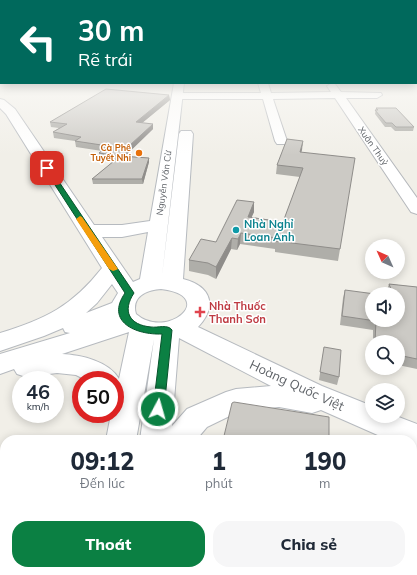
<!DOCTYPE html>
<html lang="vi">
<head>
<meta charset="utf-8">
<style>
	:root { --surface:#fff; --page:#f6f6f7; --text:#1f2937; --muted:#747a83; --accent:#0b8043 }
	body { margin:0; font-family:Mulish,sans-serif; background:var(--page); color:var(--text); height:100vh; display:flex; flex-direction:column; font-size:15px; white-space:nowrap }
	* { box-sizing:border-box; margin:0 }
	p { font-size:13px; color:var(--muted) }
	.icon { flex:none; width:22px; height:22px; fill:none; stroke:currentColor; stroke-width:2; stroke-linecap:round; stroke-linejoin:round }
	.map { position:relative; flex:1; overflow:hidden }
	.side { position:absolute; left:0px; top:435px; width:417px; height:140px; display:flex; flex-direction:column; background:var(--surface); border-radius:16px 16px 0 0; box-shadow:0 2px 10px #0003 }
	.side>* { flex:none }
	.hud { position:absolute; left:0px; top:0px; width:417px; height:84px; box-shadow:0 2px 10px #0003; background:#00695c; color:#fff; overflow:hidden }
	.needle { width:26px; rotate:315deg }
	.fabs { position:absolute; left:365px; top:239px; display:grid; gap:8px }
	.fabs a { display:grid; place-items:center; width:40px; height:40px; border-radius:50%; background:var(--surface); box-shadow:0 2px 10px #0003; font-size:20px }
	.speed { position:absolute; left:12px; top:371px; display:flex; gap:8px; font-size:20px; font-weight:700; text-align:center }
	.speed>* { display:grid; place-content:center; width:52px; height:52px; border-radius:50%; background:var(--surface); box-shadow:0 2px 10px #0003; line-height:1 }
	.speed small { font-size:10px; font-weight:400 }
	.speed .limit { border:6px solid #d22; background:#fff; color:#111 }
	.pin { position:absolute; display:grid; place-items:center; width:34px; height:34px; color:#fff; margin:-17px; border-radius:8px; box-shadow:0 2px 6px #0006 }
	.me { position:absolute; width:44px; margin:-22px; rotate:6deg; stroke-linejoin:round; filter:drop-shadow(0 0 3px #0008) }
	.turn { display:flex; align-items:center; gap:14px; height:84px; padding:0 12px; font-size:18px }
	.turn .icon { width:52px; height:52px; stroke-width:2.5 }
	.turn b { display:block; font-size:28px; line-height:34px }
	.eta { display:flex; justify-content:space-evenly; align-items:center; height:68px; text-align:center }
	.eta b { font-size:24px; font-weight:800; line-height:28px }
	.primary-button { display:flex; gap:8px; margin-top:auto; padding:8px 12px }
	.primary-button a { flex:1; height:46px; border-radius:16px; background:var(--accent); color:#fff; font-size:16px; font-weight:800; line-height:46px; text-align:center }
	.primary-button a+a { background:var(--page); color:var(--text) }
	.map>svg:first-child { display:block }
</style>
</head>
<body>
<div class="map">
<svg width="417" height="575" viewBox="0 0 417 575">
	<rect width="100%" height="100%" fill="#f1efe8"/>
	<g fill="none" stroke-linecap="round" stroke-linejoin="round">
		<g stroke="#b5b8bc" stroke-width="2">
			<rect id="lane" x="0" y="77" width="1" height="2"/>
		</g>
		<g stroke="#b5b8bc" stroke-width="2">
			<polygon id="street" points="258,83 268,83 271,93 331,92 327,86 332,83 335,84 341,92 381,93 382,95 377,98 346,98 417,198 417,214 411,212 335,98 273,99 287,141 285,144 277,144 275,141 263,99 177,99 172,96 177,93 261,93"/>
		</g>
		<g stroke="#b6babf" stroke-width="2">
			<g id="secondary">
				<path d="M 174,83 L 184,83 L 162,276 L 179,134 L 181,131 L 191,131 L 193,134 L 183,279 C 211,286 218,306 198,327 L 322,386 L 372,406 L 372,416 L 396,416 L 417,424 L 417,451 L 412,449 L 412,440 L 389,440 L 321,410 L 312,413 L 279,407 L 240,411 L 207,427 L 196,440 L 140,440 L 154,339 L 136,440 L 106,440 L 111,414 L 115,414 L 115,397 L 118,383 L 115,388 L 115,380 L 86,380 L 76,375 L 57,373 L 26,377 L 17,374 L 14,369 L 0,374 L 0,354 L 70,333 L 65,332 L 63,328 L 44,336 L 0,351 L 0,333 C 46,319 72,306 102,268 L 6,114 L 0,108 L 0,99 L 4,100 L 15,109 L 94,225 L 122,225 L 150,221 ZM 148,232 L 140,279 L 133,282 L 102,237 L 122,237 ZM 112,284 L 118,293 L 112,303 L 86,313 L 97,303 ZM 161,289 C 219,296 167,341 136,314 C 131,297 146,290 161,289 ZM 129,332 L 119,379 C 109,361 81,355 62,354 ZM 179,338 L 271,386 L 236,389 L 226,392 L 187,409 L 172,426 Z"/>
				<polygon points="77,570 115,570 114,575 76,575"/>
				<rect x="122" y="570" width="38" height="5"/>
			</g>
		</g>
		<use href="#lane" fill="#fff" fill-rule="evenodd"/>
		<use href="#street" fill="#fff" fill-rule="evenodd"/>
		<use href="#secondary" fill="#fff" fill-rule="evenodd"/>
	</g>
	<g fill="#afaea9">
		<polygon points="169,95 170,100 142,123 153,129 125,156 149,158 149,162 143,184 93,184 92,179 114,161 100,159 99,153 102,151 76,147 75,141 54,138 53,132 59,128 51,127 50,122"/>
		<polygon points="376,108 414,127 413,131 395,131 391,127 385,127 375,114"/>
		<polygon points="303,141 301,153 340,249 338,261 275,252 275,249 240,244 237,250 231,249 216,279 208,275 189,271 189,260 216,242 254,202 254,212 251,217 283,222 300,177 276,174 277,165"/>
		<polygon points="389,284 417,287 417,369 398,365 398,342 373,342 373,330 340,325 343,298 345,290 372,320 398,294 387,294 386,293"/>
		<polygon points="324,347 339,377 337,385 319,380"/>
		<polygon points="417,484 417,575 409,575 409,570 412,570 412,516 413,491"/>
	</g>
	<g fill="#8f8d8a">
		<polygon points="169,95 170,100 136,128 136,122"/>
		<polygon points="153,124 153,129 119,162 118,156"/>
		<polygon points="303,141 302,150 298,162 300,152"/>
		<polygon points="149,158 149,162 143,184 142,179"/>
		<polygon points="254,202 254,212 247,228 248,217"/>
		<polygon points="241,233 240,244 237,250 238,239"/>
		<polygon points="232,238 231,249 216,279 216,267"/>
	</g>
	<g fill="#cccac5" stroke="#8f8d8a">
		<polygon points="106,89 169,95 136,122 153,124 118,156 99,153 108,146 75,141 81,137 53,132 67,124 50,122"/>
		<polygon points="376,108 396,108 414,127 396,127 392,123 386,123 375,110 378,110"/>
		<polygon points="287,139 303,141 300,152 355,158 340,249 276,241 277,238 241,233 238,239 232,238 216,267 208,263 189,260 201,239 216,242 237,200 254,202 248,217 283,222 303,168 277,165"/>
		<polygon points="120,156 149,158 142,179 92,179"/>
		<polygon points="389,284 417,287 417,359 398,355 398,342 375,342 376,321 342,316 345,290 375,294 372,294 372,320 398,320 398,294 393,294"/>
		<polygon points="324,347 341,350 339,377 320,372"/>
		<polygon points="234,402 329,417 329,440 223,440 232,403"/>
		<polygon points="417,516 417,575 414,575"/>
		<polygon points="194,570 325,570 325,575 193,575"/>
	</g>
	<linearGradient id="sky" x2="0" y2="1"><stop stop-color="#8fc3f1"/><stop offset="0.48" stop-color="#f9f8f5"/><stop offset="1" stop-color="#f9f8f5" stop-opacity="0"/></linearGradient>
	<rect width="417" height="155" fill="url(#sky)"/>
	<path fill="#0b8043" stroke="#07532c" d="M 45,167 L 49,167 L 134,293 C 122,311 129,325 151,327 C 158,328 168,324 172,330 L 164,409 L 163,412 L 158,414 L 154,412 L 153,409 L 162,334 C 136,335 105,322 125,293 L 44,168 Z"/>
	<polygon fill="#f59e0b" points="80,216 82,217 118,269 116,270 113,271 109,269 76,219"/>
	<circle fill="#e8710a" stroke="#fff" stroke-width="1.5" cx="139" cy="153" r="4"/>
	<circle fill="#0f9aa8" stroke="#fff" stroke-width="1.5" cx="236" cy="230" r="4"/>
	<path fill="#e0444e" stroke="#fff" stroke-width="1.5" d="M198 306h4v4h4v4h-4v4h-4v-4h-4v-4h4z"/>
	<g text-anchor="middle" stroke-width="3" stroke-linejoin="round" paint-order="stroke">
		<g font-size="9" fill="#5f6368" stroke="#fff">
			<text transform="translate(373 146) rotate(55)" y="3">Xuân Thuỷ</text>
			<text transform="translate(164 183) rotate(-82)" y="3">Nguyễn Văn Cừ</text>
		</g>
		<g font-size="9" font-weight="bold" fill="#c56008" stroke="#fff" text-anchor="end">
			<text x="131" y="151">Cà Phê<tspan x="131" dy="10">Tuyết Nhi</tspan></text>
		</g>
		<g font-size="11" font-weight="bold" fill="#0d838f" stroke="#fff" text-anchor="start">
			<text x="244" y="228">Nhà Nghỉ<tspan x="244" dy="13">Loan Anh</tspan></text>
		</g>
		<g font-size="11" font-weight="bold" fill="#be3a42" stroke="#fff" text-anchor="start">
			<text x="209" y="310">Nhà Thuốc<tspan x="209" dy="13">Thanh Sơn</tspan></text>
		</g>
		<g font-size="13" fill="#5f6368" stroke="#fff">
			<text transform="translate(297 385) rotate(25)" y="5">Hoàng Quốc Việt</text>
		</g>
	</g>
</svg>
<div class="fabs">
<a><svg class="needle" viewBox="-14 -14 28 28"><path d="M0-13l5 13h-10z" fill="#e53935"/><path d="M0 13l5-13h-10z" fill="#747a83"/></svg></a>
<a><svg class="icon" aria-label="sound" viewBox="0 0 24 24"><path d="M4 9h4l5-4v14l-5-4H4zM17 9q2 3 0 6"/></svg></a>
<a><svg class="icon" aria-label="search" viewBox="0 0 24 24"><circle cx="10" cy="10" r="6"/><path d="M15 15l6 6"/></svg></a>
<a><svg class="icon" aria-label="layers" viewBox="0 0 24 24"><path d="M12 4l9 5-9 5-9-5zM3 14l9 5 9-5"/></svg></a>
</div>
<div class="speed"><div>46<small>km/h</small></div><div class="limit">50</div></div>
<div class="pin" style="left:47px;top:168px;background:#d93025"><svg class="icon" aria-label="arrive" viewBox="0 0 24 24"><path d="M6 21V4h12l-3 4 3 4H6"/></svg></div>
<svg class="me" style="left:158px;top:409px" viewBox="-20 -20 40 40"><circle r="17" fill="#0b8043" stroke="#fff" stroke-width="3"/><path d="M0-11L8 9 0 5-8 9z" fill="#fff"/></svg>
<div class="hud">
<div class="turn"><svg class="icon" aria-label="left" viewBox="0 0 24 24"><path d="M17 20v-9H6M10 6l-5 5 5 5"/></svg><div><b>30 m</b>Rẽ trái</div></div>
</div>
<section class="side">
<div class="eta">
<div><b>09:12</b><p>Đến lúc</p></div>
<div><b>1</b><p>phút</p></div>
<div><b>190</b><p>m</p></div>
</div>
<div class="primary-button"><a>Thoát</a><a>Chia sẻ</a></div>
</section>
</div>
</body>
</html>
